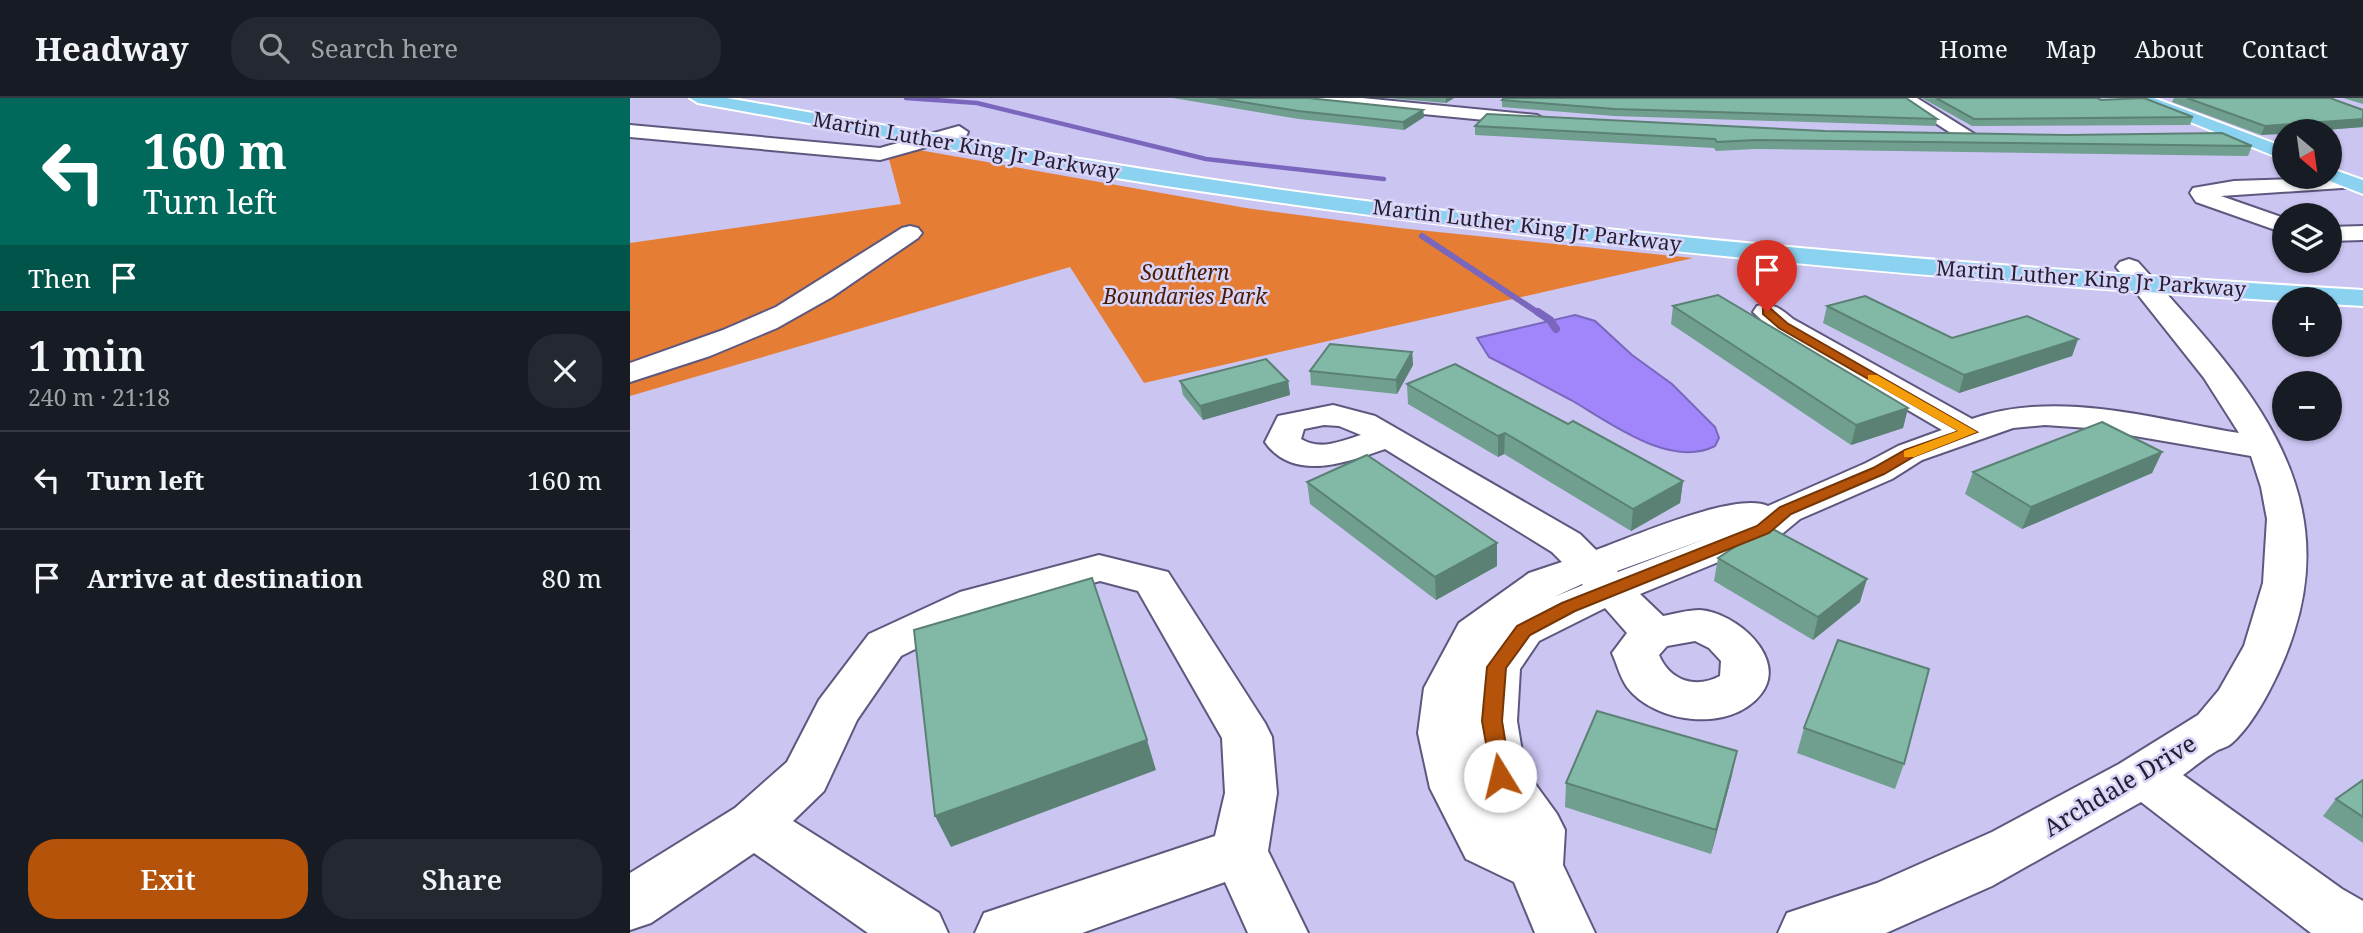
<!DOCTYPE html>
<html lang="en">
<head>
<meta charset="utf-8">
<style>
	:root { --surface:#171b24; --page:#242831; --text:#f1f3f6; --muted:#9ea1a6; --line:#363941; --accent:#b45309 }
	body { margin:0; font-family:"Noto Serif",serif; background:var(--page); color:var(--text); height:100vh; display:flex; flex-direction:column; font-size:26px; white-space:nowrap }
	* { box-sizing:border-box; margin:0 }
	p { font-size:23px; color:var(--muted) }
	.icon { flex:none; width:38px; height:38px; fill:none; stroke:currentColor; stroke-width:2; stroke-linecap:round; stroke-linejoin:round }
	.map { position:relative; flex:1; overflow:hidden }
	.sheet { display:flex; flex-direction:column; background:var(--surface); width:630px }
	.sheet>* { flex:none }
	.top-card { background:#00695c; color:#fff; overflow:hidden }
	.needle { width:46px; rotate:151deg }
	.tools { position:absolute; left:1642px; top:21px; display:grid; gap:14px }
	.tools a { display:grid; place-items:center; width:70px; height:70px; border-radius:50%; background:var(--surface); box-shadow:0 2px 5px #0004; font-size:35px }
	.pin { position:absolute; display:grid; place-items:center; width:60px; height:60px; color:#fff; margin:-72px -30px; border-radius:50% 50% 50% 0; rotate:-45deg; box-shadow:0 0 7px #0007 }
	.pin .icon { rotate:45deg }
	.me { position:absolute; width:77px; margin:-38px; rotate:351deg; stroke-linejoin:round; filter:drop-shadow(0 0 5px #0008) }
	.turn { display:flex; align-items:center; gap:24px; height:147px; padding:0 28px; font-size:32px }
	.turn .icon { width:91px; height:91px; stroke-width:2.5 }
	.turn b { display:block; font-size:49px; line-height:60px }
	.then { display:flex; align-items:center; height:66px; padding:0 28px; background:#0003; gap:14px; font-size:26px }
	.round { display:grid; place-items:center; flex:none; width:74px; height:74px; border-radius:28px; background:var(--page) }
	.overview { display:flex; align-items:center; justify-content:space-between; height:119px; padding:0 28px }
	h1 { font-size:42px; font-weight:600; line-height:52px }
	.button { display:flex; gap:14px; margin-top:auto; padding:14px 28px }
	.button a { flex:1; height:80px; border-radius:28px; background:var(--accent); color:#fff; font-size:28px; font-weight:600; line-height:80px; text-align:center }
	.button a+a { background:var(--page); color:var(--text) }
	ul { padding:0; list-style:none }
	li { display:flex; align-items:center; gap:21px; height:98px; padding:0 28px; border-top:2px solid var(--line) }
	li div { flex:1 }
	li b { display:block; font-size:26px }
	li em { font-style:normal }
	header { display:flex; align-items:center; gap:42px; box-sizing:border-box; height:98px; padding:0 35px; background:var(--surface); border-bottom:2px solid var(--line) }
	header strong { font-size:33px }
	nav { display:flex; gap:38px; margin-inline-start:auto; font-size:24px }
	.search { width:490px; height:63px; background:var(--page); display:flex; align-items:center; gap:18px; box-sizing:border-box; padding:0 24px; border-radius:28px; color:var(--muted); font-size:26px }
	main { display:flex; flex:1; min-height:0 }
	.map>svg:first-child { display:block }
</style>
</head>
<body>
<header>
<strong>Headway</strong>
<div class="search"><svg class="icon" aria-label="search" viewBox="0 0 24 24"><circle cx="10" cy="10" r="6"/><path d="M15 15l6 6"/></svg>Search here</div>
<nav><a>Home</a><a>Map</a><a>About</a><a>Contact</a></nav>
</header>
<main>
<section class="sheet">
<div class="top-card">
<div class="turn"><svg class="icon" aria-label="left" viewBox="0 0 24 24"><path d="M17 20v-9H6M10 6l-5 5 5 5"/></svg><div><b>160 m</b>Turn left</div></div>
<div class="then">Then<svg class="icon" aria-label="arrive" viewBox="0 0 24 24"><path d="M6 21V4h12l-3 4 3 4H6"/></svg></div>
</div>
<div class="overview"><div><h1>1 min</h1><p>240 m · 21:18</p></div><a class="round"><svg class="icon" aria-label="close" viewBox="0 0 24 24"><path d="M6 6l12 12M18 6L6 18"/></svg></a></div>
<ul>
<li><svg class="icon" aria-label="left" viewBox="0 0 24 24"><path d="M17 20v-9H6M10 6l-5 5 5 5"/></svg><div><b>Turn left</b></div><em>160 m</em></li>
<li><svg class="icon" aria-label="arrive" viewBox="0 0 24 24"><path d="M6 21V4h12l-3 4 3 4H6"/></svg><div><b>Arrive at destination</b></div><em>80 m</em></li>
</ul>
<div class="button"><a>Exit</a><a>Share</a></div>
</section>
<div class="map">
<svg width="1733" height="835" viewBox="0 0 1733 835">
	<rect width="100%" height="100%" fill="#cbc5f2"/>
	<polygon fill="#e57d35" points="255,46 616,110 769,130 1063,160 514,285 440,169 0,298 0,145 271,106"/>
	<path fill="#a086fa" stroke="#7a67bd" stroke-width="2" d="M 945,217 L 965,223 L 1002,257 L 1042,286 L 1085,329 L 1089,340 L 1085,348 C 1040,371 979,324 941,302 C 914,288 887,273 859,259 L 847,240 Z"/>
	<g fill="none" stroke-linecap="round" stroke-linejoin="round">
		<polyline stroke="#7a67bd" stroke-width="4.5" points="276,0 347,5 576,61 754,81"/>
		<polyline stroke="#7a67bd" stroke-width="6" points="792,138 910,216"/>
		<polyline stroke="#7a67bd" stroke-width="8" points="908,214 920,222 926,231"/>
		<g stroke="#5e577e" stroke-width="4">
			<g id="minor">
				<polygon points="671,0 732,0 907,17 916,22 907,27 679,5"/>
				<polygon points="1267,0 1287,0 1346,37 1344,41 1330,41"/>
				<polygon points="0,27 250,50 329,28 338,34 336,38 250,62 0,39"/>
				<polygon points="1720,79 1727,81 1731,85 1727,89 1591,98 1654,120 1654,135 1566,104 1560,95 1563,90 1604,83"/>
				<polygon points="280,128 288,130 292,135 288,140 202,199 147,230 80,258 0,284 0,265 93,232 146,209 272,130"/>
				<polygon points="1733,128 1733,142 1699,143 1699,129"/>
				<path d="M 1499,161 L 1508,164 C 1604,271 1714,378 1664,534 C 1654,567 1628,622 1602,645 C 1598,649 1592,650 1588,652 C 1576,659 1564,669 1553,677 L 1712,791 L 1733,803 L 1733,835 L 1681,835 L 1511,704 L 1362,788 L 1256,835 L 1148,835 L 1157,815 L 1247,785 L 1362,734 L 1489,666 L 1568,617 L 1589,592 L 1614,548 L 1633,485 L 1637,421 L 1631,389 L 1621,358 L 1458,330 L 1415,327 L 1383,330 L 1292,362 L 1262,381 L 1170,421 L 1147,440 L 1010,496 L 1033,518 C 1044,516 1058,512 1070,512 C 1105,514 1159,560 1131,596 C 1101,635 1025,626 997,589 C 990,579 987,566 982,555 L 997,535 L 975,510 L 909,543 L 890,571 L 887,623 L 895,672 L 927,716 L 935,732 L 933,767 L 965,835 L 905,835 L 884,784 L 836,761 L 800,690 L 788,635 L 794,590 L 829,525 L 899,475 L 932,464 L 922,454 L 755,351 C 718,364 663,385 635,344 L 648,318 L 703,307 L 745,318 L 950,436 L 966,452 C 1002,439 1106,393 1138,408 L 1236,365 L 1268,348 L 1312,332 L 1143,233 L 1123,214 L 1127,208 C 1143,204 1151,211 1163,221 L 1342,321 C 1428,291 1523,321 1609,335 L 1574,280 L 1486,169 L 1490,164 ZM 694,327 L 709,328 L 731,337 C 711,343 690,353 671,341 L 674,331 ZM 1078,440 L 988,474 L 987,473 ZM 952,486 L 953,487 L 924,499 ZM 1065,543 L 1079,550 L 1091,563 L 1090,578 C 1066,591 1040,583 1029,557 L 1037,548 Z"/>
				<polygon points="469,457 538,474 635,625 642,639 647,695 638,753 678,835 618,835 595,784 452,835 345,835 354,815 585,738 595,695 592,640 508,493 470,483 360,514 271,558 227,622 194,693 163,723 309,815 318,835 238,835 124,755 21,825 0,832 0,775 105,710 157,664 189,602 239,536 330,494"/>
			</g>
		</g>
		<g stroke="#fff" stroke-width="4">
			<g id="major">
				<path d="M 60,0 L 97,0 C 309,37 521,76 735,103 C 1066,145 1399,172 1733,192 L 1733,208 L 1699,206 L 1699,201 L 1654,203 C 1298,181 943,148 590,96 C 416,71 242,36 68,5 Z"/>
				<polygon points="1501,0 1524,0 1654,49 1654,62"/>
				<polygon points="1699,70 1733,82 1733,96 1692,80 1699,79"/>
			</g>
		</g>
		<use href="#minor" fill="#fff" fill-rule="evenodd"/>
		<use href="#major" fill="#8bd2f1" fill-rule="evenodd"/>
	</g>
	<g fill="#709e8f">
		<polygon points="543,0 678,0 793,12 794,19 774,32 669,21"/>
		<polygon points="757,0 824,0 816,5"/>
		<polygon points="1292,0 1467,0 1563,19 1560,27 1342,28"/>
		<polygon points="1544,0 1700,0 1733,11 1733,29 1682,33 1654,33 1631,37 1542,4"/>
		<polygon points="1713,0 1733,0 1733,6"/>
		<polygon points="872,2 1307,21 1306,28 984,18 872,9"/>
		<polygon points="845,28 1195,33 1622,48 1618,58 1125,51 1086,53 1084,50 845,37"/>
		<polygon points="1043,208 1278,310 1273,330 1221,347 1041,226"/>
		<polygon points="1197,208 1322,240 1448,241 1442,258 1329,295 1193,225"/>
		<polygon points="782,254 783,267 767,296 681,287 680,273"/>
		<polygon points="550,283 658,283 660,297 573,322 553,297"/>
		<polygon points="777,286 938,326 1053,383 1050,405 1001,433 874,356 868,359 778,306"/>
		<polygon points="1532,354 1522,375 1392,431 1335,396 1343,374"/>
		<polygon points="677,384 867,468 806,502 680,406"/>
		<polygon points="1088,460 1230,504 1183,542 1084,483"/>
		<polygon points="1174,630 1274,666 1265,691 1167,655"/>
		<polygon points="1102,677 1081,756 935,709 936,685"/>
		<polygon points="1733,681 1733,745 1693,718 1706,701"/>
	</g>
	<g fill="#5b8174">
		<polygon points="816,0 824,0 816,5"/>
		<polygon points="793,12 794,19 774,32 773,24"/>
		<polygon points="1733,21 1733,29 1682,33 1654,33 1654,36 1631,37 1635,28"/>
		<polygon points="1448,241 1442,258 1329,295 1334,277"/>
		<polygon points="782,254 783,267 767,296 766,282"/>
		<polygon points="658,283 660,297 573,322 570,308"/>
		<polygon points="1278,310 1273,330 1221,347 1226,327"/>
		<polygon points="875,335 874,356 868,359 868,338"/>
		<polygon points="1532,354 1522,375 1392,431 1401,409"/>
		<polygon points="1053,383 1050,405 1001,433 1003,411"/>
		<polygon points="867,445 867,468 806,502 805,479"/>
		<polygon points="1237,481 1230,504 1183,542 1188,519"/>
		<polygon points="517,642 526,672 321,749 305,718"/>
		<polygon points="1107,653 1102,677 1081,756 1086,732"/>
	</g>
	<g fill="#82b8a6" stroke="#5b8174" stroke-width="2">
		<polygon points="587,0 678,0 793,12 773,24 668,13"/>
		<polygon points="874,0 1276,0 1307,21 985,11 872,2"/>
		<polygon points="1306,0 1467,0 1471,2 1514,0 1563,19 1344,21"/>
		<polygon points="1557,0 1700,0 1733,12 1733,21 1635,28"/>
		<polygon points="857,16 1195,33 1437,37 1592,35 1622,48 1126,42 1087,44 1085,41 845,28"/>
		<polygon points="1088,197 1278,310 1226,327 1043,208"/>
		<polygon points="1235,198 1322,240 1397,218 1448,241 1334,277 1197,208"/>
		<polygon points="700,246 782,254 766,282 680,273"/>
		<polygon points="636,261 658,283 570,308 550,283"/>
		<polygon points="825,266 938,326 943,323 1053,383 1003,411 875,335 868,338 777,286"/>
		<polygon points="1472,324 1532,354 1401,409 1343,374"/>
		<polygon points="737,357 867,445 805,479 677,384"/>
		<polygon points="1137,428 1237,481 1188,519 1088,460"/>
		<polygon points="462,480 517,642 305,718 284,532"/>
		<polygon points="1208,542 1299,571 1274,666 1174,630"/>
		<polygon points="967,613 1107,653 1086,732 936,685"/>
		<polygon points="1733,682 1733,719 1706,701"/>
	</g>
	<polygon fill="#b45309" stroke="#753606" stroke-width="2" points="1133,211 1141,211 1157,225 1347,334 1285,358 1254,376 1161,416 1139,435 945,513 900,537 876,570 872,623 881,678 878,684 870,686 863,684 852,623 857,569 887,528 932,505 1127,428 1150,409 1243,370 1275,352 1329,333 1149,230 1133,216"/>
	<polygon fill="#f59e0b" points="1238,277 1247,277 1347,334 1284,359 1274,359 1274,353 1328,333 1238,282"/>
	<g text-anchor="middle" stroke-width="5" stroke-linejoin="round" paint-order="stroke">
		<g font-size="21" fill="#221f2f" stroke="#d8d3f8">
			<text transform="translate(336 48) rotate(10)" y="7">Martin Luther King Jr Parkway</text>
			<text transform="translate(897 128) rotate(7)" y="7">Martin Luther King Jr Parkway</text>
			<text transform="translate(1461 181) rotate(4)" y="7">Martin Luther King Jr Parkway</text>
		</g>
		<g font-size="21" font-style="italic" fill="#481c00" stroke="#d8d3f8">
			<text x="555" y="182">Southern<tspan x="555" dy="24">Boundaries Park</tspan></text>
		</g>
		<g font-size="24" fill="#221f2f" stroke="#d8d3f8">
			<text transform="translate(1490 688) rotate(-31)" y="8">Archdale Drive</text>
		</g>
	</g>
</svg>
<div class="tools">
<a><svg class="needle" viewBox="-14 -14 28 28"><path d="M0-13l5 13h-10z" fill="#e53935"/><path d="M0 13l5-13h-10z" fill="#9ea1a6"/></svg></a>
<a><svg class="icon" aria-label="layers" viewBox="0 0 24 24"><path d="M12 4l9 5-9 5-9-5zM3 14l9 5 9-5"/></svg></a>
<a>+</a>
<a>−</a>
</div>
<div class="pin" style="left:1137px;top:214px;background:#d93025"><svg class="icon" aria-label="arrive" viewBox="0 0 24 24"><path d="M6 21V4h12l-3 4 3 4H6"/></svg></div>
<svg class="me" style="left:870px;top:678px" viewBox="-20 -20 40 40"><circle r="19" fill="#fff"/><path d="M0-13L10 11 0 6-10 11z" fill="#b45309"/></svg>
</div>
</main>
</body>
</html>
